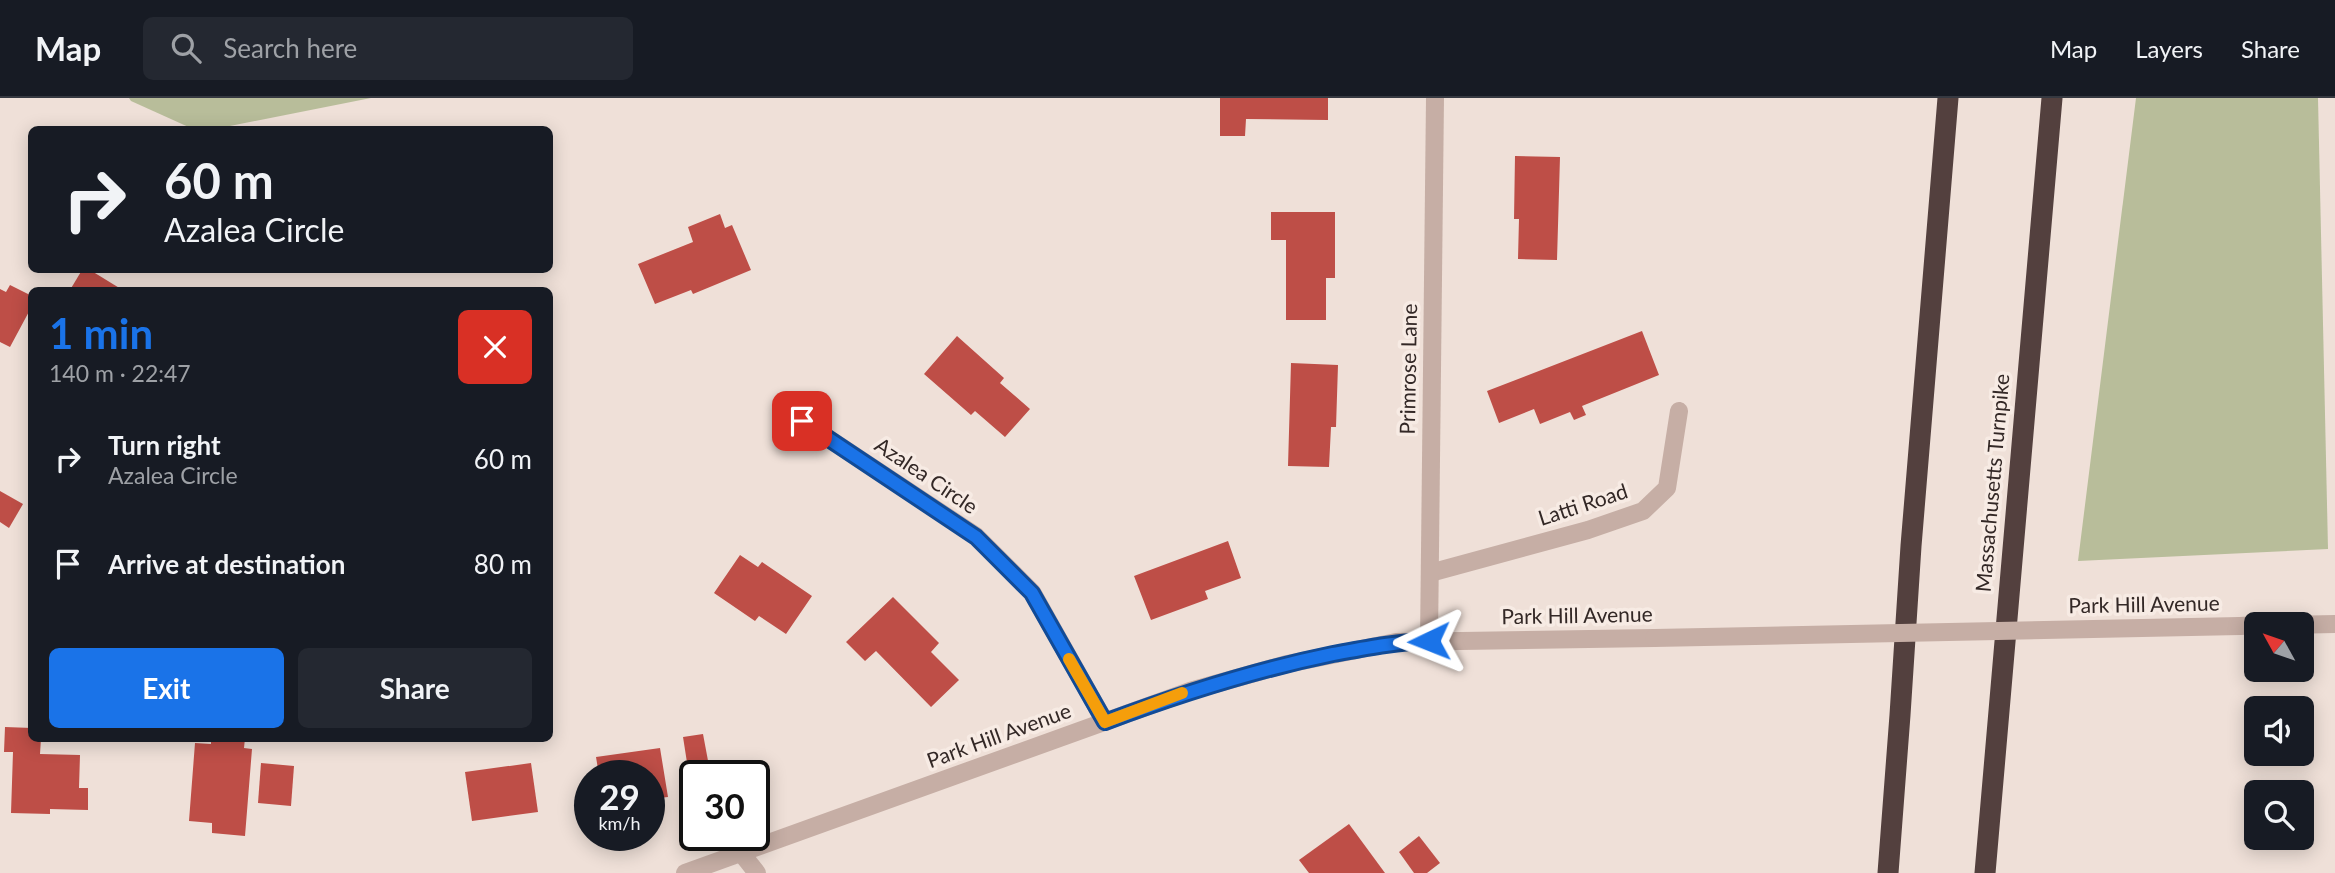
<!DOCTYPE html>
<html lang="en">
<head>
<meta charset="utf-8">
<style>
	:root { --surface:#171b24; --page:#242831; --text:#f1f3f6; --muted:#9ea1a6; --line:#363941; --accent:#1a73e8 }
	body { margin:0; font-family:Lato,sans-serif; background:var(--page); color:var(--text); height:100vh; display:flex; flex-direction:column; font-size:26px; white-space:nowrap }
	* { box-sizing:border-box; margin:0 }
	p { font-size:23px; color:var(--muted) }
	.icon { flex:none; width:38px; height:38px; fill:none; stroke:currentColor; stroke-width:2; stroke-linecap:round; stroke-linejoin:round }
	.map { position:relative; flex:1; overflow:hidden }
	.drawer { position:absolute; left:28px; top:189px; width:525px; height:455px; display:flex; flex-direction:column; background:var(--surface); border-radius:10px; box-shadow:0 4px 18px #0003 }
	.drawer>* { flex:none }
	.top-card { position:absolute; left:28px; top:28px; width:525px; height:147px; border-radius:10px; box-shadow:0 4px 18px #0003; background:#171b24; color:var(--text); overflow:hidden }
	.needle { width:46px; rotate:310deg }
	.controls { position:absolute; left:2244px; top:514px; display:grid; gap:14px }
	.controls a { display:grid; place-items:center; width:70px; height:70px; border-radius:10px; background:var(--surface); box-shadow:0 4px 18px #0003; font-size:35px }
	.speed { position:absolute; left:574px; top:662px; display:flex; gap:14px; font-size:35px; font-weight:700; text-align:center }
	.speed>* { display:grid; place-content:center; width:91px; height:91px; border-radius:50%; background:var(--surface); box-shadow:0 4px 18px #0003; line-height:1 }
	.speed small { font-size:18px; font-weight:400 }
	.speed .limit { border:4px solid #111; border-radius:10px; background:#fff; color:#111 }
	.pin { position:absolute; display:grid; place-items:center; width:60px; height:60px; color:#fff; margin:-30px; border-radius:14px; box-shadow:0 4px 10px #0006 }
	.me { position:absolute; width:77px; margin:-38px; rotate:268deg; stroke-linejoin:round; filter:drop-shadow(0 0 5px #0008) }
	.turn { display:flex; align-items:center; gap:24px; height:147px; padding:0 21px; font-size:32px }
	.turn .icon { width:91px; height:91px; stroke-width:2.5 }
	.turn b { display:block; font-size:49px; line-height:60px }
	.round { display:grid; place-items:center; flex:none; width:74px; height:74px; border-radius:10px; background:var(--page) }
	.head { display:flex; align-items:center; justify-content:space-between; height:119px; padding:0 21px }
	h1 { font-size:42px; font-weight:700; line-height:52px; color:var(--accent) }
	.action { display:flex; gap:14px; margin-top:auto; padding:14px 21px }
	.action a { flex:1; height:80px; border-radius:10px; background:var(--accent); color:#fff; font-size:28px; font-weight:700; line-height:80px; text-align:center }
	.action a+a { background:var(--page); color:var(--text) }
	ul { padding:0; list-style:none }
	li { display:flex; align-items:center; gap:21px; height:105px; padding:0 21px }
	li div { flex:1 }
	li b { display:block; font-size:26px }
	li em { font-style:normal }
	header { display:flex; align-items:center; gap:42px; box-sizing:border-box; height:98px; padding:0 35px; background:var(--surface); border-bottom:2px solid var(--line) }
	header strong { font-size:33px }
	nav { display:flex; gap:38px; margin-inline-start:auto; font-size:24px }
	.search { width:490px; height:63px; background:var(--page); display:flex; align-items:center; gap:18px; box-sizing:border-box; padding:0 24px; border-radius:10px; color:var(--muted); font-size:26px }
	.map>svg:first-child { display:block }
</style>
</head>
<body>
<header>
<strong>Map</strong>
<div class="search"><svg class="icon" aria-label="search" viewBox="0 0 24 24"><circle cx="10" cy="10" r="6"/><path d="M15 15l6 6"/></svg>Search here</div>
<nav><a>Map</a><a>Layers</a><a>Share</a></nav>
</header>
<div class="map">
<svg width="2335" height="775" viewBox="0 0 2335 775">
	<rect width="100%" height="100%" fill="#efe0d8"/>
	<g fill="#b8bd9a">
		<polygon points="129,0 371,0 210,32 193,31 131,3"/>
		<polygon points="2136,0 2318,0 2328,451 2078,463"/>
	</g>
	<g fill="#be4e47">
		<polygon points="1220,0 1328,0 1328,22 1246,21 1245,38 1220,38"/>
		<polygon points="1515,58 1560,59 1557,162 1518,161 1519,121 1514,121"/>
		<polygon points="1271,114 1335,114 1335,180 1326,180 1326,222 1286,222 1286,142 1271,142"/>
		<polygon points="720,116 725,130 732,127 751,172 693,196 691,192 655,206 638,166 693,144 688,129"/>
		<polygon points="82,172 90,172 121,191 120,192 70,192"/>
		<polygon points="10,187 32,198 32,208 10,249 0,244 0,191 6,194"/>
		<polygon points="1642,233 1659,277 1582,308 1586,317 1574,322 1570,314 1540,326 1534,311 1499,325 1487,293"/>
		<polygon points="957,238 1004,280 1000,285 1030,311 1005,339 975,313 971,317 924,276"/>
		<polygon points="1291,265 1338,267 1336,329 1331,329 1329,369 1288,368"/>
		<polygon points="0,393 23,406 9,430 0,424"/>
		<polygon points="1228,443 1241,480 1205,493 1208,501 1151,522 1134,478"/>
		<polygon points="740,457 758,469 762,464 812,498 786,536 759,518 755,523 714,495"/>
		<polygon points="893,499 939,545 931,554 959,582 931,609 876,553 865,563 846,544"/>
		<polygon points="5,629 32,630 32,640 41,640 40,656 80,657 79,690 88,690 88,712 50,711 50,716 11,715 13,654 4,654"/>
		<polygon points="703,636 709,668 688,671 683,639"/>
		<polygon points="211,640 245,640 244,650 252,651 245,738 212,735 212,725 189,723 195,645 211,646"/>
		<polygon points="660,650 668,699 649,701 649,677 599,677 596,659"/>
		<polygon points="261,665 294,668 291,708 258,705"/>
		<polygon points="531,665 538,714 472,723 465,674"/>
		<polygon points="1349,726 1385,775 1309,775 1299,762"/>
		<polygon points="1419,738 1440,765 1427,775 1414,775 1399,754"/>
	</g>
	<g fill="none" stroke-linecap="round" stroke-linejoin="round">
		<g stroke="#c6aea5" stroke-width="18">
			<polyline points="802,323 976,438 1032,494 1105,624"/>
			<polyline points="1430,475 1588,432 1643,413 1667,390 1679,313"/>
			<polyline points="2282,527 2335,526"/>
			<polyline points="2240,528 2256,527"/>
			<polyline points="1429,543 1435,0"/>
			<polyline points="742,756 757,775"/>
			<polyline points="685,775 1190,593 1287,566 1396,544 1654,540"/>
		</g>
		<g stroke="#53403e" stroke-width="21">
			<polyline points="1888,775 1900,617 1911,448 1948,0"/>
			<polyline points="1985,775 2052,0"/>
		</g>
		<polyline stroke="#c6aea5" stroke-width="18" points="1654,540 2240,528"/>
	</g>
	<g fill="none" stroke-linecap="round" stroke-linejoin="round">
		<g stroke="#114b97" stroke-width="18">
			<path id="route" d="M 802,323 L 976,439 L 1032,495 L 1105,624 C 1180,596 1255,572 1333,556 C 1366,550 1396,544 1429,543"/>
		</g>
		<use href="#route" stroke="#1a73e8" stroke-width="12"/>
		<polyline stroke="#f59e0b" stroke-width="12" points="1069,561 1105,624 1182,595"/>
	</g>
	<g text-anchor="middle" stroke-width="7" stroke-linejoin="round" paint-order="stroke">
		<g font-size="21" fill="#332826" stroke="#f7ebe4">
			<text transform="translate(1409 271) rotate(-89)" y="7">Primrose Lane</text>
			<text transform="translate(926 378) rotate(34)" y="7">Azalea Circle</text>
			<text transform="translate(1993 385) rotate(-85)" y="7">Massachusetts Turnpike</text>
			<text transform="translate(1583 407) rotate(-18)" y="7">Latti Road</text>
			<text transform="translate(2144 507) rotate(-1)" y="7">Park Hill Avenue</text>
			<text transform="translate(1577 518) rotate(-1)" y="7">Park Hill Avenue</text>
			<text transform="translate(999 638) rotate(-20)" y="7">Park Hill Avenue</text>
		</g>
	</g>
</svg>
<div class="controls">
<a><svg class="needle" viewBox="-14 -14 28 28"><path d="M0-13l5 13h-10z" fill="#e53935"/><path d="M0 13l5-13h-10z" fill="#9ea1a6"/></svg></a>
<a><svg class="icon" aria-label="sound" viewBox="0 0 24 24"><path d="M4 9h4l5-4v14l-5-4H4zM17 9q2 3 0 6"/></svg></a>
<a><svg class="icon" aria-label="search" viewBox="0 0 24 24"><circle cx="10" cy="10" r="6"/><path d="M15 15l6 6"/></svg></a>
</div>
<div class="speed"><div>29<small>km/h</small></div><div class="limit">30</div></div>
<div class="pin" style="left:802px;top:323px;background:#d93025"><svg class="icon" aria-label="arrive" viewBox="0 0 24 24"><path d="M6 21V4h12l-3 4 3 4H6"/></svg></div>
<svg class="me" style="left:1429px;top:543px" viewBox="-20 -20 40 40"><path d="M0-17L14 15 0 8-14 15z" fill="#1a73e8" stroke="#fff" stroke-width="4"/></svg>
<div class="top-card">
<div class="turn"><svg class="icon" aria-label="right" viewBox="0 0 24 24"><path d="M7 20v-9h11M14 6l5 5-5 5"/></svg><div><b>60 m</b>Azalea Circle</div></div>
</div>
<section class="drawer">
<div class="head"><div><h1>1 min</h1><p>140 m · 22:47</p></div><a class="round" style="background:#d93025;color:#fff"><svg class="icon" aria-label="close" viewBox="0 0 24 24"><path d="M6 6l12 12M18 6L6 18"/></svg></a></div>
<ul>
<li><svg class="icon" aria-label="right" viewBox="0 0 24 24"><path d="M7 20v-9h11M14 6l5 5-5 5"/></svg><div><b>Turn right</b><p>Azalea Circle</p></div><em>60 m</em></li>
<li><svg class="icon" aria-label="arrive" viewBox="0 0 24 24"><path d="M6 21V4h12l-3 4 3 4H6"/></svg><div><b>Arrive at destination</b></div><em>80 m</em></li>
</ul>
<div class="action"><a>Exit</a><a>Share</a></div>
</section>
</div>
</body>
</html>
